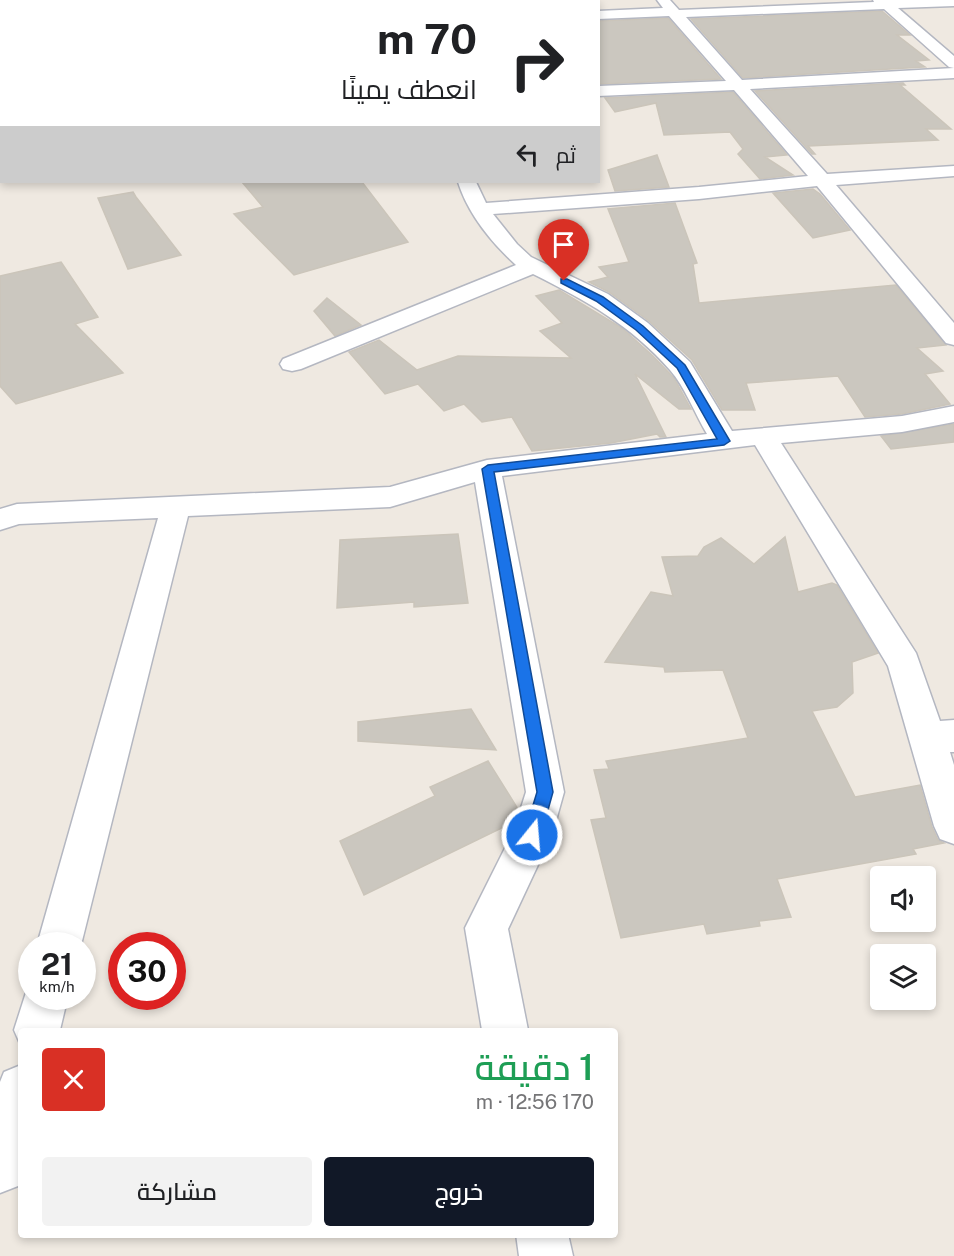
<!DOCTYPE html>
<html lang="ar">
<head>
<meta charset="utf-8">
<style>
	:root { --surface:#fff; --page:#f2f2f2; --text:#202124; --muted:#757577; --accent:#111827 }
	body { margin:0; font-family:"Public Sans",Cairo,sans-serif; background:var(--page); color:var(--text); direction:rtl; height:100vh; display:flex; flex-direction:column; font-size:22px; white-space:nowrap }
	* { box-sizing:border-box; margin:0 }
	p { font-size:20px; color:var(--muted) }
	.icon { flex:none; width:33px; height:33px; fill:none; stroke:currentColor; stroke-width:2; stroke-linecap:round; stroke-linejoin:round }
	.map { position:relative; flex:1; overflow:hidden; direction:ltr }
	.sheet { position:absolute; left:18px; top:1028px; width:600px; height:210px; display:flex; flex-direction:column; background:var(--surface); border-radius:6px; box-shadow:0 3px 9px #0003; direction:rtl }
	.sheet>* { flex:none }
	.top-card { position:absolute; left:0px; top:0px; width:600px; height:183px; box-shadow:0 3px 9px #0003; direction:rtl; background:#fff; color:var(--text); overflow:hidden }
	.buttons { position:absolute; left:870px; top:866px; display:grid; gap:12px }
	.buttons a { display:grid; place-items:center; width:66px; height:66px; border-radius:6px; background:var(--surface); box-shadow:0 3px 9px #0003; font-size:30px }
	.speed { position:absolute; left:18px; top:932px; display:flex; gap:12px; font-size:30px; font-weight:700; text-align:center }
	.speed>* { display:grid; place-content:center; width:78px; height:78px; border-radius:50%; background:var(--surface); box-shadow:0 3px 9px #0003; line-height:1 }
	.speed small { font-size:15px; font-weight:400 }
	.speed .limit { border:9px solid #d22; background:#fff; color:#111 }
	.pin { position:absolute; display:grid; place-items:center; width:51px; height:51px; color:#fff; margin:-62px -26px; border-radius:50% 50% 50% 0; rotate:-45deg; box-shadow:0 0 6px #0007 }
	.pin .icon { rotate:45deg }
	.me { position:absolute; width:66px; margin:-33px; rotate:17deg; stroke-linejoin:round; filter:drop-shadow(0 0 4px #0008) }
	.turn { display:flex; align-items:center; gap:21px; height:126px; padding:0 24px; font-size:27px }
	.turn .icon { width:78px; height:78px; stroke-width:2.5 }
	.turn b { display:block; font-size:42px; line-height:51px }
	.then { display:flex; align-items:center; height:57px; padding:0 24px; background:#0003; gap:12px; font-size:22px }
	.round { display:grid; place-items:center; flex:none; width:63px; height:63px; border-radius:6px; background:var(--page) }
	.overview { display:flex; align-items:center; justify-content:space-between; height:102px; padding:0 24px }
	h1 { font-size:36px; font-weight:600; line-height:45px; color:#1e9e55 }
	.cta { display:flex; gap:12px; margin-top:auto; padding:12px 24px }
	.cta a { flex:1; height:69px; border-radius:6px; background:var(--accent); color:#fff; font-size:24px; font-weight:600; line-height:69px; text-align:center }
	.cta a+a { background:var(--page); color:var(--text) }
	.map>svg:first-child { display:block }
</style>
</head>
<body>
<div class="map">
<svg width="954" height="1256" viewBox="0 0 954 1256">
	<rect width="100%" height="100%" fill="#efe9e1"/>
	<g fill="#cbc7bf" stroke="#cbc5ba" stroke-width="1.5">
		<polygon points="882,11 910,35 897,35 929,60 916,61 925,67 743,78 691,19"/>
		<polygon points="668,18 721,79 598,84 598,21"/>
		<polygon points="903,83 905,85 900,85 951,129 926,129 938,140 808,146 815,154 812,154 755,91"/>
		<polygon points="733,92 787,155 765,157 793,175 760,179 738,154 743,149 730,132 664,135 656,103 615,112 605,98"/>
		<polygon points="657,155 669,187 615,191 608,170"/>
		<polygon points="242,182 362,182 408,242 294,275 234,214 263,207"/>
		<polygon points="813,189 820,194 850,230 813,238 773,193"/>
		<polygon points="133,192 136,197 181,255 128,269 98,198"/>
		<polygon points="675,203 697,263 693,264 699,303 896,285 946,345 917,348 943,371 925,374 950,404 902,414 865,417 838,376 746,383 755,410 722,410 692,360 649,321 609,292 589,282 608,277 599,267 629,262 608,209"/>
		<polygon points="61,262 98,317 75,324 123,373 16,404 0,386 0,276"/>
		<polygon points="559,290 622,328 653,356 674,378 691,409 679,409 635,374 666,437 660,437 657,434 611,443 532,451 512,417 482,422 464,404 444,411 418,384 385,394 349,352 379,340 417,370 458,356 571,358 540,331 562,323 536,296"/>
		<polygon points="327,298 361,325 335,336 314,311"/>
		<polygon points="954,424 954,442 891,449 881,436"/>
		<polygon points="458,534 468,603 414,607 414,602 337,608 340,540"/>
		<polygon points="785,537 798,592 832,583 837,585 878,653 852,662 853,693 837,707 812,711 855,797 920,785 932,827 938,840 944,843 913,849 916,854 777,879 791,917 759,921 760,926 707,934 704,924 621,938 591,820 606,818 594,770 609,769 606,761 748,738 723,670 665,672 664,667 605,662 651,592 673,596 662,557 698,556 704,547 721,538 754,564"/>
		<polygon points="471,709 496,750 358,741 358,722"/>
		<polygon points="488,761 518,809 514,822 364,895 340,841 435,796 430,787"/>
	</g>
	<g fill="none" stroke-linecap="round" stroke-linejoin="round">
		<g stroke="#b4b7c1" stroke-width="3">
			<g id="minor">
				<rect x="431" y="0" width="12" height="2"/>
				<path d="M 657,0 L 670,0 L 679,10 L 874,2 L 873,0 L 954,0 L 954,6 L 898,8 L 954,56 L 954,68 L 949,67 L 884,9 L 686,17 L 742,80 L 954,68 L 954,78 L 750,89 L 827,174 L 954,166 L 954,176 L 836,185 L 954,323 L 954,345 L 946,343 L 817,186 L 699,199 L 493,214 L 517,244 L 531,257 L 608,294 L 648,323 L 690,362 L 732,431 L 902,416 L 954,406 L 954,422 L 902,432 L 781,443 L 916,653 L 940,721 L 954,720 L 954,752 L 950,752 L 954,765 L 954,844 L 940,839 L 934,826 L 888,666 L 755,445 L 502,476 L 564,792 L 552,835 L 508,929 L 528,1030 L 482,1030 L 465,928 L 514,830 L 526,792 L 475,482 L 390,507 L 188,516 L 81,945 L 37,945 L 158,518 L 19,524 L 0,530 L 0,509 L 17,504 L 390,487 L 487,460 L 707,434 C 695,414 685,387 670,370 C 631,325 585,300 533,274 L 301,369 L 292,371 L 283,369 L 280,364 L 283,359 L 516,265 C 492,243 468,214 458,182 L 476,182 L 486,203 L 699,187 L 808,176 L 734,90 L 598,96 L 598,86 L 726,81 L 669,16 L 598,19 L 598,11 L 663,8 Z"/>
				<rect x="0" y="47" width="2" height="8"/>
				<rect x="0" y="125" width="2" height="10"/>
				<polygon points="30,980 32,996 68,996 60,1030 21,1030 21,1046 14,1030"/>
				<polygon points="21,1065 21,1178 18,1186 0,1193 0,1082 4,1072"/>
				<polygon points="516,1234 568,1234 573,1256 519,1256"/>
			</g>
		</g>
		<use href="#minor" fill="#fff" fill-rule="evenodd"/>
	</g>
	<polygon fill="#1a73e8" stroke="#114b97" stroke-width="1.5" points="561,279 567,279 603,297 643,326 685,365 730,441 724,445 494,472 553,792 541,835 538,840 532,843 527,840 524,835 537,792 482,469 488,465 717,439 677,368 636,330 596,301 561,283"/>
</svg>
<div class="buttons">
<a><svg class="icon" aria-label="sound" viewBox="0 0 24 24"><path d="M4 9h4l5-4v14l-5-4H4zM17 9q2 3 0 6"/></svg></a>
<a><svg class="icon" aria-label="layers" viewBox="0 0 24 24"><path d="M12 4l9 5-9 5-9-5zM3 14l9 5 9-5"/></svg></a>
</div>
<div class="speed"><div>21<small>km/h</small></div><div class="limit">30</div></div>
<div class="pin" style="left:564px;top:281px;background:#d93025"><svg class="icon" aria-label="arrive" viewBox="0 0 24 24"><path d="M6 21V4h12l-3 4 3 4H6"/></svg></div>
<svg class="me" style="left:532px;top:835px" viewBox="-20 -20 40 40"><circle r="17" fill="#1a73e8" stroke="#fff" stroke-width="3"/><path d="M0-11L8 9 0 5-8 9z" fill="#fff"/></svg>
<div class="top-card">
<div class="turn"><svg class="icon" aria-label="right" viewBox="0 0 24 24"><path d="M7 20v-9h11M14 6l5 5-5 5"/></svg><div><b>70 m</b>انعطف يمينًا</div></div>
<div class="then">ثم<svg class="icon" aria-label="left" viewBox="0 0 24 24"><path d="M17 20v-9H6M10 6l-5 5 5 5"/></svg></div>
</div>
<section class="sheet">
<div class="overview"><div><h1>1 دقيقة</h1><p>170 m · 12:56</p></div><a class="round" style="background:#d93025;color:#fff"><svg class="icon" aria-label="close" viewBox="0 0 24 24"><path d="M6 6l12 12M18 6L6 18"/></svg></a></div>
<div class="cta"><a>خروج</a><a>مشاركة</a></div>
</section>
</div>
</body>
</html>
